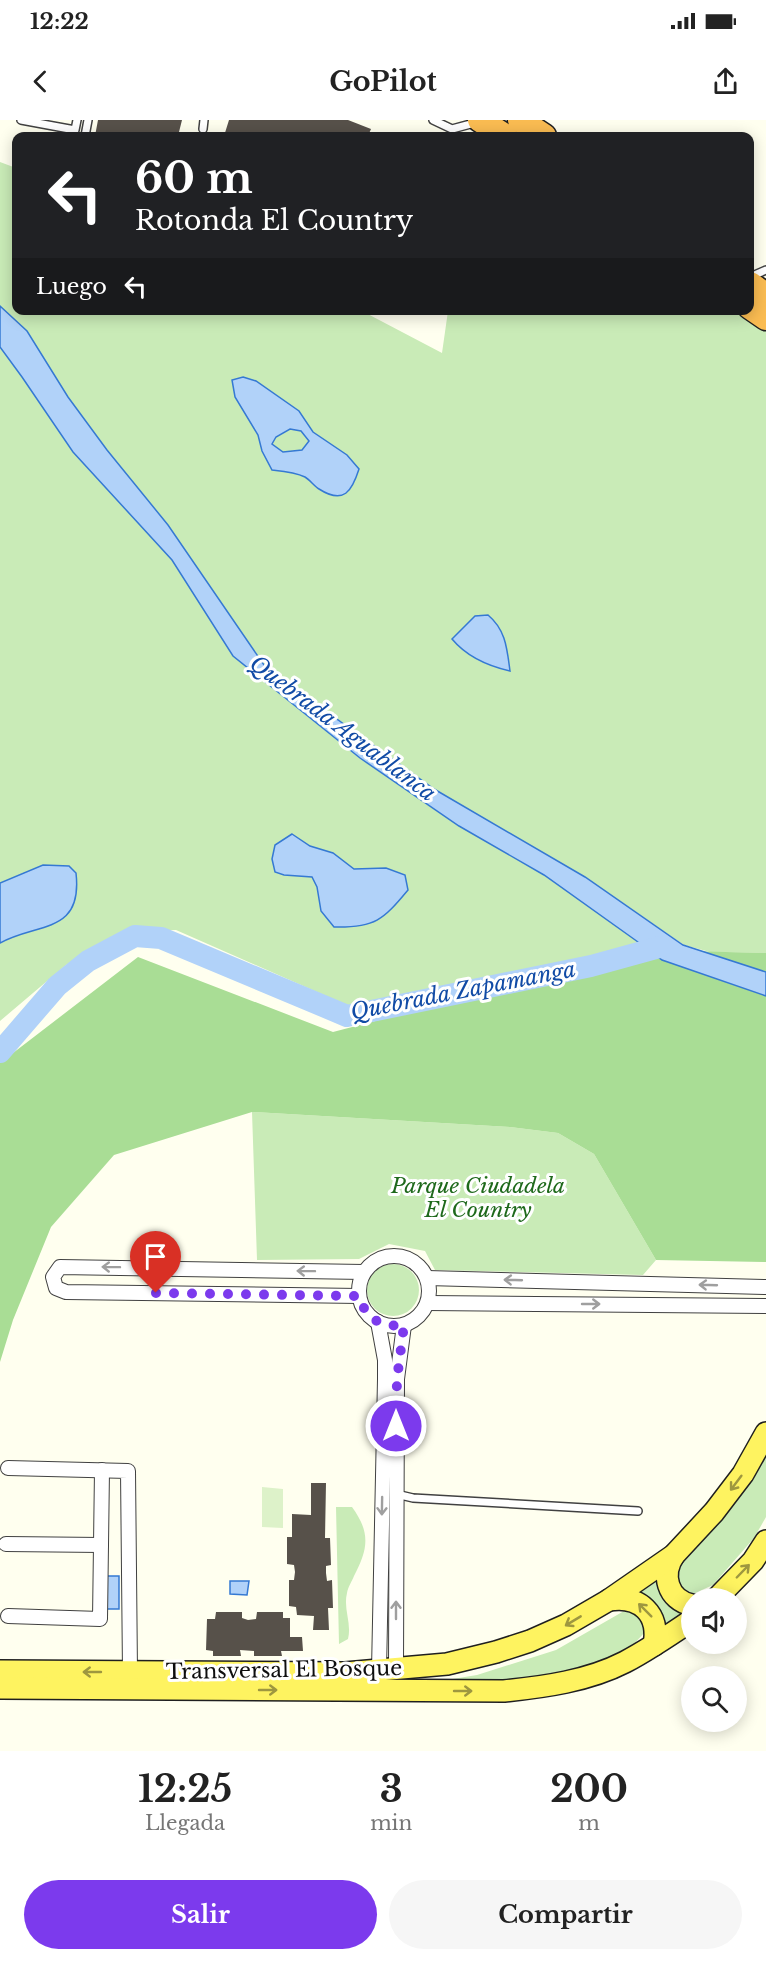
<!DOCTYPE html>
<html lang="es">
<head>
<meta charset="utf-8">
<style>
	:root { --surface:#fff; --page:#f6f6f6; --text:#222; --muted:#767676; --accent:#7c3aed }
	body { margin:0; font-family:"Libre Baskerville",serif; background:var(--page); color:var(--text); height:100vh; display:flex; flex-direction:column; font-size:22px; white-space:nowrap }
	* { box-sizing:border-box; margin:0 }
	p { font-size:20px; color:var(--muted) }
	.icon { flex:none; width:33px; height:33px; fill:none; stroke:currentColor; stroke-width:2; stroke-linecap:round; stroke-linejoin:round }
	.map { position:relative; height:1631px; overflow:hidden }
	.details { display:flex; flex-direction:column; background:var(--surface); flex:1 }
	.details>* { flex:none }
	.hud { position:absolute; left:12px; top:12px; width:742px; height:183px; border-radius:12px; box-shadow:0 3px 15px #0003; background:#202124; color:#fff; overflow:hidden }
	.buttons { position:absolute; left:681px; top:1468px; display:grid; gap:12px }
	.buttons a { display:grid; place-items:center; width:66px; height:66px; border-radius:50%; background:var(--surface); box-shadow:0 3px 15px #0003; font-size:30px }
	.pin { position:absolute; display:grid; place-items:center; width:51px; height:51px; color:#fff; margin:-62px -26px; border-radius:50% 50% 50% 0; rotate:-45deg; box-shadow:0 0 6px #0007 }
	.pin .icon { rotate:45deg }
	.me { position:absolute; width:66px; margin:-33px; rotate:0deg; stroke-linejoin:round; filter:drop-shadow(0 0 4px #0008) }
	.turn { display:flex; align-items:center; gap:21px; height:126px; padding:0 24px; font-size:27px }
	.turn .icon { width:78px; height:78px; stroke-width:2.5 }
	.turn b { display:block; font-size:42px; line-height:51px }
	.then { display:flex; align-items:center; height:57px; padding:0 24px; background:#0003; gap:12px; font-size:22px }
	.eta { display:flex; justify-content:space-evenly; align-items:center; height:102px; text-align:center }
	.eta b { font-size:36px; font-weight:700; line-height:42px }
	.action { display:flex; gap:12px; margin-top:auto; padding:12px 24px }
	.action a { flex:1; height:69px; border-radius:36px; background:var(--accent); color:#fff; font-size:24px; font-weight:700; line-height:69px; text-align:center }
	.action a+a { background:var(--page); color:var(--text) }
	.status { display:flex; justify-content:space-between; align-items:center; height:42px; padding:0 30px; background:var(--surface); direction:ltr }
	.status svg { height:16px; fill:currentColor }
	header { display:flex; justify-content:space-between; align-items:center; height:78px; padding:0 24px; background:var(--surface); font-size:27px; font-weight:700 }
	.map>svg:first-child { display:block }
</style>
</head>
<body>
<div class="status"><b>12:22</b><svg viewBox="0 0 49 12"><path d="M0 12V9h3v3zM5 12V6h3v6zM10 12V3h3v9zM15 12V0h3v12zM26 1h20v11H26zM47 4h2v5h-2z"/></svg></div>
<header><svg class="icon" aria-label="back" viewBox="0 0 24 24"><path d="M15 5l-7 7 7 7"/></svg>GoPilot<svg class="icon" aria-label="share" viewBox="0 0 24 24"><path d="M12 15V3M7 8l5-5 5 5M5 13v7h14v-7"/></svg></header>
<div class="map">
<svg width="766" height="1631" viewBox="0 0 766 1631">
	<rect width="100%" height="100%" fill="#ffffef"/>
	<g fill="#c9ebb7">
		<polygon points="0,42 16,48 16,190 362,191 442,233 448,191 750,190 766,194 766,833 710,832 684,825 585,757 434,669 266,548 168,405 107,330 68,277 27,211 0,186"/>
		<polygon points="0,227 22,257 73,332 172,440 233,536 360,638 459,706 544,755 645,827 593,844 351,887 176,810 126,811 66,845 0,901"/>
		<polygon points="252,992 510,1007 558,1013 594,1034 656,1140 643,1155 435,1150 425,1131 389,1124 359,1139 257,1140"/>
		<circle cx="393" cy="1170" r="26"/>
		<polygon points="766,1329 766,1397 754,1418 713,1465 693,1474 681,1473 674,1452"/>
		<path d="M 336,1387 L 352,1387 C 371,1413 368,1429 354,1456 C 352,1461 348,1467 347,1473 C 343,1489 352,1503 348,1519 L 339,1524 Z"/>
		<polygon points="658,1453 691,1489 660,1518 626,1477"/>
		<polygon points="624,1491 639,1492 645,1499 645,1512 633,1525 601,1543 571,1551 518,1562 440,1561 477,1555 556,1530"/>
	</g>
	<polygon fill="#a9dd95" points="648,830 766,833 766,1142 656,1140 594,1034 558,1013 510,1007 252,992 114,1035 51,1107 13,1200 0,1242 0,943 138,837 333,912"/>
	<polygon fill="#ddf2c9" points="262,1367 283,1369 283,1408 262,1407"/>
	<g fill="#b1d2f9" stroke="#3579d3" stroke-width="1.5" fill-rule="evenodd">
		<polygon points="0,186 27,211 68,277 107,330 168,405 266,548 434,669 585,757 683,825 766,852 766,876 662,840 645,827 544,755 459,706 360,638 233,536 172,440 73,332 22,257 0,227"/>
		<path d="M 243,257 L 256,261 L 299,291 L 313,312 L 347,335 L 359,349 C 352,371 344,385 319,369 C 314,366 310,360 305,357 C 295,352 282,351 272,350 L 262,331 L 258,315 L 235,277 L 232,260 ZM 290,309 L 301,311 L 309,321 L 302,330 L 283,332 L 272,324 L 276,317 Z"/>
		<path d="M 488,495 C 506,510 507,529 510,551 C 488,546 467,537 452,519 L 475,496 Z"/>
		<path d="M 292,714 L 310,726 L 333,733 L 354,749 L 386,748 L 405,755 L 408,770 C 383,800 375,808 334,807 L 321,791 L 317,767 L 312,757 L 284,755 L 275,752 L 272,739 L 275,725 Z"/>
		<path d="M 43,745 L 69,746 L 76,753 C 83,815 37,802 0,823 L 0,763 Z"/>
		<polygon points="105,1456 119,1456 119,1489 106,1489"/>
		<polygon points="230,1461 249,1461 247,1475 230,1474"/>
	</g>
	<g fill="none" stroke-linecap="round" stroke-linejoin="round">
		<polyline stroke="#b1d2f9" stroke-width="22" points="0,932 57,866 88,841 135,816 161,818 347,896 591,846 660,827"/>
	</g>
	<g fill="#57514a">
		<polygon points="98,0 182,0 178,16 95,16"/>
		<polygon points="229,0 348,0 371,9 368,16 224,16"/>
		<polygon points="311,1363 326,1363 325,1418 330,1418 331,1445 326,1446 326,1453 327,1461 332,1460 333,1488 328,1488 329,1510 313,1510 314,1496 297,1495 296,1487 289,1486 289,1460 294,1460 295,1452 294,1445 287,1444 287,1417 292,1417 292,1394 311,1395"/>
		<polygon points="216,1492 242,1492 242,1498 248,1500 256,1499 257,1492 283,1492 283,1498 290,1498 290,1517 302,1517 303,1531 281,1531 282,1536 254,1536 254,1531 240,1530 241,1536 213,1536 213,1531 206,1530 207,1499 215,1499"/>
	</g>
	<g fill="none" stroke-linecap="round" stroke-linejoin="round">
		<g stroke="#414141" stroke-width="10">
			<g id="lane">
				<polyline points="21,0 75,10 77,0"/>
				<polyline points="433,0 452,9 478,2"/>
				<polyline points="203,9 204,0"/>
				<polyline points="85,16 88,0"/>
				<polyline points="750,157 766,150"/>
				<polyline points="396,1374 413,1378 638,1391"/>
			</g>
		</g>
		<g stroke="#414141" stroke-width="16">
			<g id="street">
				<circle cx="394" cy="1171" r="35"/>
				<polyline points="427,1158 766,1167"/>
				<polyline points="359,1176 66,1172 56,1168 53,1157 60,1147 364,1152"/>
				<polyline points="428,1183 766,1186"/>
				<polyline points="378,1202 385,1240 385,1259 379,1550"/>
				<polyline points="8,1348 128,1351 130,1552"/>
				<polyline points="6,1424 101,1425"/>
				<polyline points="8,1496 100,1499 102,1350"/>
				<polyline points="396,1549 397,1259 404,1205"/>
			</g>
		</g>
		<g stroke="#1f1f1f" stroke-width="24">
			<g id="primary">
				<path d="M 674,1435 C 661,1454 667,1480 692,1485"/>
				<polyline points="716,1479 753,1441 766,1421"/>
				<path d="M 609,1480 C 640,1475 660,1494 654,1525"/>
				<polyline points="0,1551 345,1553 447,1544 496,1532 530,1521 566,1505 609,1480 674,1435 714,1392 743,1354 766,1313"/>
				<path d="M 0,1568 L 504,1571 C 544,1567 588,1561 625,1542 C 648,1530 670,1515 692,1500"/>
			</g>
		</g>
		<g stroke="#1f1f1f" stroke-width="27">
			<g id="highway">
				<polyline points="480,0 505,16"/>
				<polyline points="520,0 544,16"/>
				<polyline points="750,164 766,175"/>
				<polyline points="750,187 766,198"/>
			</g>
		</g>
		<use href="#lane" stroke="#fff" stroke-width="7"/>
		<use href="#street" stroke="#fff" stroke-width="14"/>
		<use href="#primary" stroke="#fef360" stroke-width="21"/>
		<use href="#highway" stroke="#fabc52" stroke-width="24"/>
	</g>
	<defs><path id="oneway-shaft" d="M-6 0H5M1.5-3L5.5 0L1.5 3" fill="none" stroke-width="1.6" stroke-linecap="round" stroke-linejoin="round" transform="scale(1.5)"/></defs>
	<g stroke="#9f9f9f">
		<use href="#oneway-shaft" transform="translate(111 1147) rotate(-179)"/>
		<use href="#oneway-shaft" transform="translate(306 1151) rotate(-179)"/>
		<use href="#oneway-shaft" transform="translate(513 1160) rotate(-178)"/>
		<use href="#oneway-shaft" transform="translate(708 1165) rotate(-178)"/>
		<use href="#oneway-shaft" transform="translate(591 1184)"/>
		<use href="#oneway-shaft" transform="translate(382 1386) rotate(91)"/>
		<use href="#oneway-shaft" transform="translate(396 1490) rotate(-90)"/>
	</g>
	<g stroke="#9e973f">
		<use href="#oneway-shaft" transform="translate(736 1363) rotate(127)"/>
		<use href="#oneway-shaft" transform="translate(743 1451) rotate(-46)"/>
		<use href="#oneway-shaft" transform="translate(645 1490) rotate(-135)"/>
		<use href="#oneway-shaft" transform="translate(573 1501) rotate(149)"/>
		<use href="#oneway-shaft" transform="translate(92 1552) rotate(-180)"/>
		<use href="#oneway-shaft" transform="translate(268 1570)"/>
		<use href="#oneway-shaft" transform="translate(463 1571)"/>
	</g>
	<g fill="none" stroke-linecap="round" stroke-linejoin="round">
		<path stroke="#7c3aed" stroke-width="10" stroke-dasharray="0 18" d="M 156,1173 L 359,1176 C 365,1198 381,1208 404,1205 L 397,1259 L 396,1306"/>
	</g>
	<g text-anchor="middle" stroke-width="6" stroke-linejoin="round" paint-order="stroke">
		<g font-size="21" font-style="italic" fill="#1e691b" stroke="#fff">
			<text x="478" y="1073">Parque Ciudadela<tspan x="478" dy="24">El Country</tspan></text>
		</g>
		<g font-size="21" fill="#0e0e0e" stroke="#fff">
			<text transform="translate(284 1550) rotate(-1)" y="7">Transversal El Bosque</text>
		</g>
		<g font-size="22" font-style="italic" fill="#114ba6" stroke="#fff">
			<text transform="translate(343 608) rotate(37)" y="8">Quebrada Aguablanca</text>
			<text transform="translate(463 870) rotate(-11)" y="8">Quebrada Zapamanga</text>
		</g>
	</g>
</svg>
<div class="buttons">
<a><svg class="icon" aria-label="sound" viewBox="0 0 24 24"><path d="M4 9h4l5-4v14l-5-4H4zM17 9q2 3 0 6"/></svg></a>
<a><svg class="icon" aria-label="search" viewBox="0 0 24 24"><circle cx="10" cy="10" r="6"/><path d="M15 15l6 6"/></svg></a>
</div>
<div class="pin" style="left:156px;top:1173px;background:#d93025"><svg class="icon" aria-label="arrive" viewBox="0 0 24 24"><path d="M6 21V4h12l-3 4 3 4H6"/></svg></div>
<svg class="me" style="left:396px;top:1306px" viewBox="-20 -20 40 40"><circle r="17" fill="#7c3aed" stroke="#fff" stroke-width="3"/><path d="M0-11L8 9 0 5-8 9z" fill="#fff"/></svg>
<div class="hud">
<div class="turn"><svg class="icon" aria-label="left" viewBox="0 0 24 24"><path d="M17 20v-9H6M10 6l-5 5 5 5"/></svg><div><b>60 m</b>Rotonda El Country</div></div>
<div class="then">Luego<svg class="icon" aria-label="left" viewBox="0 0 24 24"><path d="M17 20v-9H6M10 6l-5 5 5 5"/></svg></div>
</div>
</div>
<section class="details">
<div class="eta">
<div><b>12:25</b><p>Llegada</p></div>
<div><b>3</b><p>min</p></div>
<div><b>200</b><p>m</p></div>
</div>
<div class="action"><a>Salir</a><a>Compartir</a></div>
</section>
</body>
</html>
